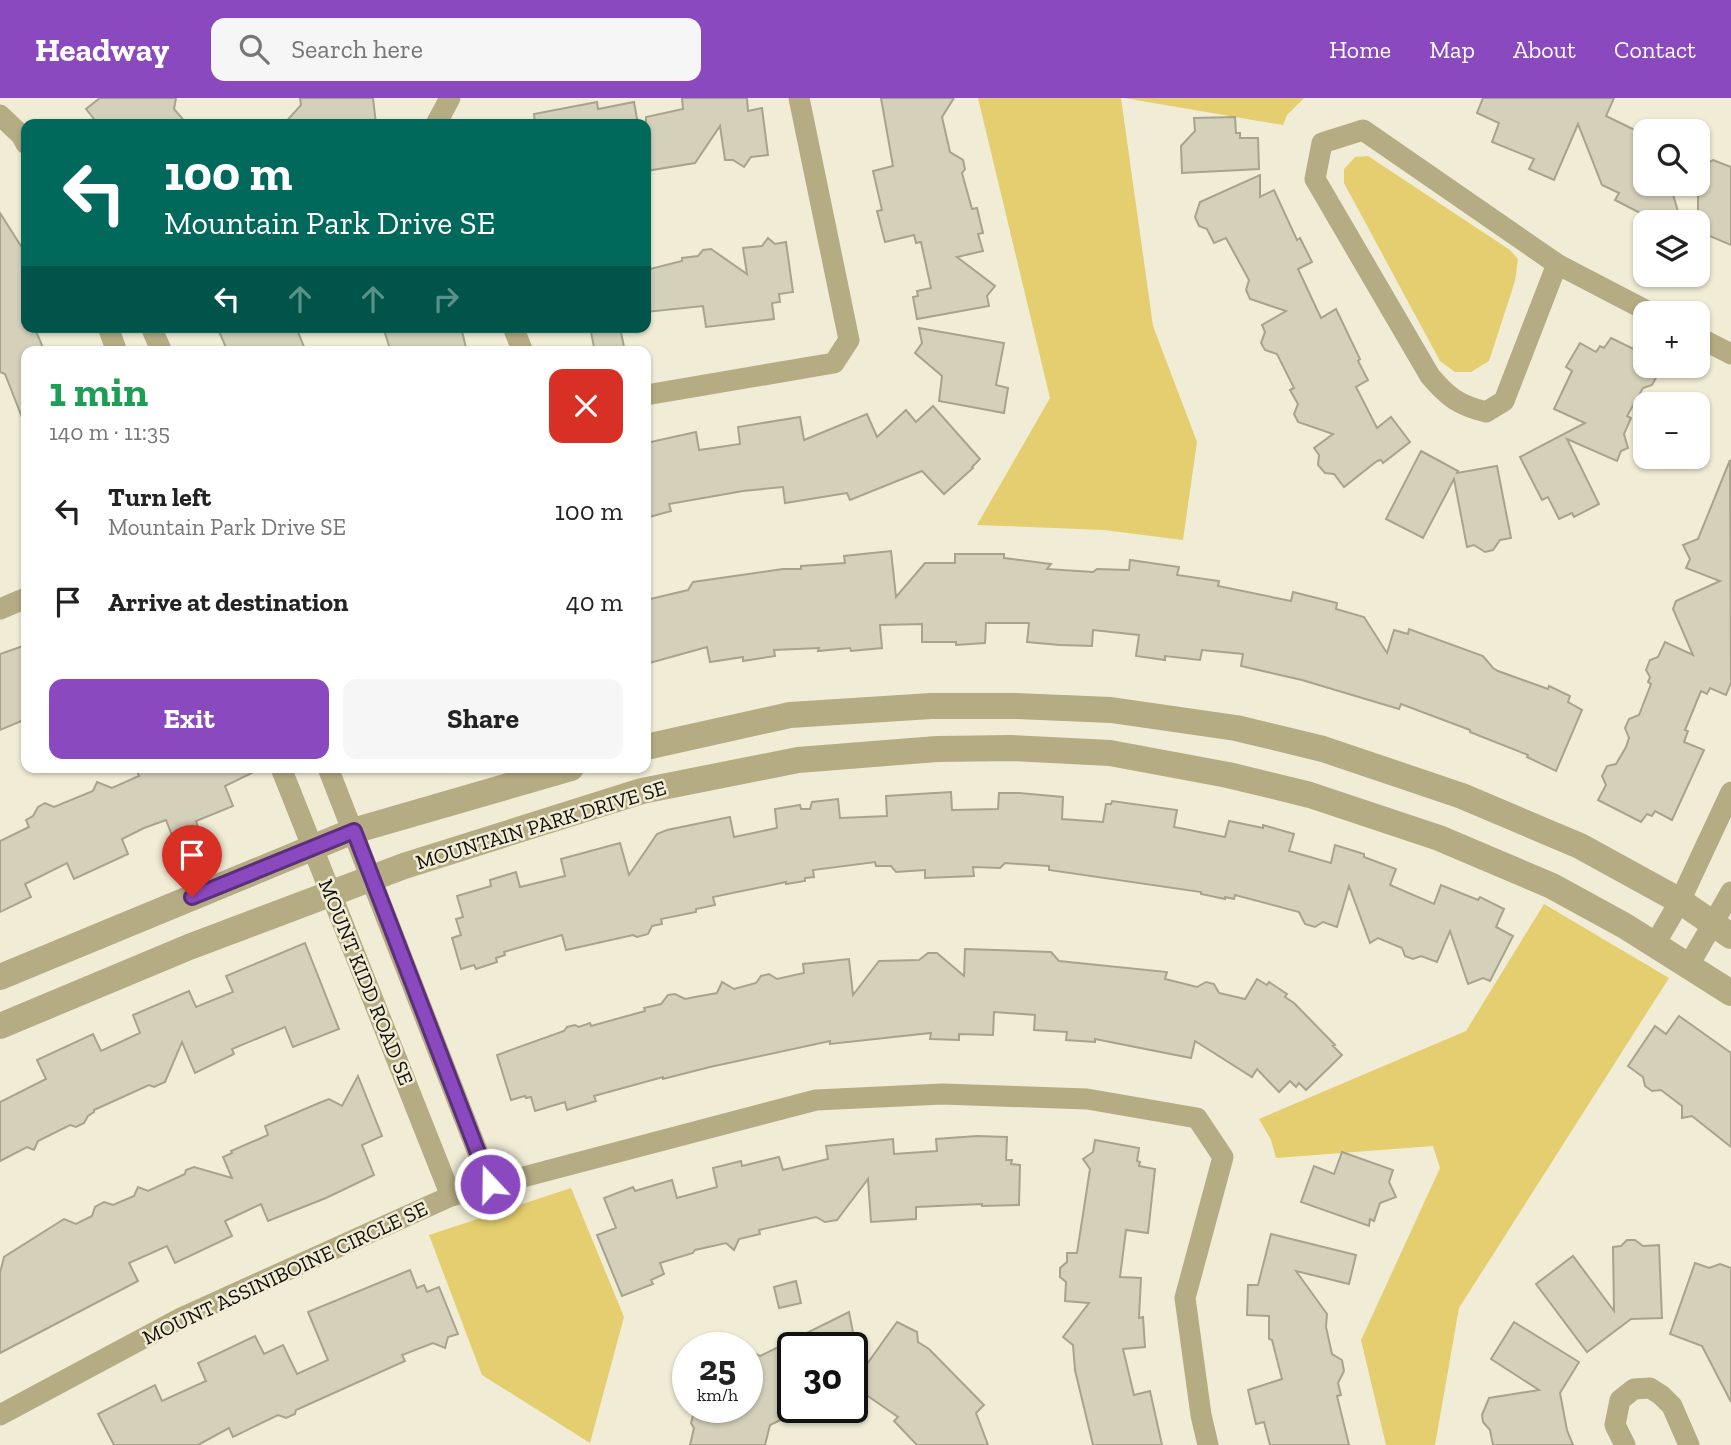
<!DOCTYPE html>
<html lang="en">
<head>
<meta charset="utf-8">
<style>
	:root { --surface:#fff; --page:#f6f6f6; --text:#222; --muted:#767676; --accent:#8a49be }
	body { margin:0; font-family:"Zilla Slab",serif; background:var(--page); color:var(--text); height:100vh; display:flex; flex-direction:column; font-size:26px; white-space:nowrap }
	* { box-sizing:border-box; margin:0 }
	p { font-size:23px; color:var(--muted) }
	.icon { flex:none; width:38px; height:38px; fill:none; stroke:currentColor; stroke-width:2; stroke-linecap:round; stroke-linejoin:round }
	.map { position:relative; flex:1; overflow:hidden }
	.drawer { position:absolute; left:21px; top:248px; width:630px; height:427px; display:flex; flex-direction:column; background:var(--surface); border-radius:14px; box-shadow:0 2px 5px #0004 }
	.drawer>* { flex:none }
	.hud { position:absolute; left:21px; top:21px; width:630px; height:214px; border-radius:14px; box-shadow:0 2px 5px #0004; background:#00695c; color:#fff; overflow:hidden }
	.tools { position:absolute; left:1633px; top:21px; display:grid; gap:14px }
	.tools a { display:grid; place-items:center; width:77px; height:77px; border-radius:14px; background:var(--surface); box-shadow:0 2px 5px #0004; font-size:35px }
	.speed { position:absolute; left:672px; top:1234px; display:flex; gap:14px; font-size:35px; font-weight:700; text-align:center }
	.speed>* { display:grid; place-content:center; width:91px; height:91px; border-radius:50%; background:var(--surface); box-shadow:0 2px 5px #0004; line-height:1 }
	.speed small { font-size:18px; font-weight:400 }
	.speed .limit { border:4px solid #111; border-radius:10px; background:#fff; color:#111 }
	.pin { position:absolute; display:grid; place-items:center; width:60px; height:60px; color:#fff; margin:-72px -30px; border-radius:50% 50% 50% 0; rotate:-45deg; box-shadow:0 0 7px #0007 }
	.pin .icon { rotate:45deg }
	.me { position:absolute; width:77px; margin:-38px; rotate:339deg; stroke-linejoin:round; filter:drop-shadow(0 0 5px #0008) }
	.turn { display:flex; align-items:center; gap:24px; height:147px; padding:0 28px; font-size:32px }
	.turn .icon { width:91px; height:91px; stroke-width:2.5 }
	.turn b { display:block; font-size:49px; line-height:60px }
	.lanes { display:flex; align-items:center; height:66px; padding:0 28px; background:#0003; justify-content:center; gap:35px; direction:ltr }
	.lanes .off { opacity:.35 }
	.round { display:grid; place-items:center; flex:none; width:74px; height:74px; border-radius:14px; background:var(--page) }
	.headline { display:flex; align-items:center; justify-content:space-between; height:119px; padding:0 28px }
	h1 { font-size:42px; font-weight:700; line-height:52px; color:#1e9e55 }
	.primary-button { display:flex; gap:14px; margin-top:auto; padding:14px 28px }
	.primary-button a { flex:1; height:80px; border-radius:14px; background:var(--accent); color:#fff; font-size:28px; font-weight:700; line-height:80px; text-align:center }
	.primary-button a+a { background:var(--page); color:var(--text) }
	ul { padding:0; list-style:none }
	li { display:flex; align-items:center; gap:21px; height:91px; padding:0 28px }
	li div { flex:1 }
	li b { display:block; font-size:26px }
	li em { font-style:normal }
	header { display:flex; align-items:center; gap:42px; box-sizing:border-box; height:98px; padding:0 35px; background:var(--accent); color:#fff }
	header strong { font-size:33px }
	nav { display:flex; gap:38px; margin-inline-start:auto; font-size:24px }
	.search { width:490px; height:63px; background:var(--page); display:flex; align-items:center; gap:18px; box-sizing:border-box; padding:0 24px; border-radius:14px; color:var(--muted); font-size:26px }
	.map>svg:first-child { display:block }
</style>
</head>
<body>
<header>
<strong>Headway</strong>
<div class="search"><svg class="icon" aria-label="search" viewBox="0 0 24 24"><circle cx="10" cy="10" r="6"/><path d="M15 15l6 6"/></svg>Search here</div>
<nav><a>Home</a><a>Map</a><a>About</a><a>Contact</a></nav>
</header>
<div class="map">
<svg width="1731" height="1347" viewBox="0 0 1731 1347">
	<rect width="100%" height="100%" fill="#f1ecd5"/>
	<g fill="#e4ce6f">
		<polygon points="978,0 1121,0 1153,228 1197,344 1183,442 1104,432 977,427 1050,300"/>
		<polygon points="1124,0 1304,0 1287,17 1283,27"/>
		<polygon points="1368,58 1510,152 1518,161 1515,183 1489,263 1471,274 1455,274 1440,263 1344,85 1344,71 1355,59"/>
		<polygon points="1544,806 1669,880 1459,1210 1435,1347 1386,1347 1361,1242 1440,1070 1433,1048 1276,1060 1271,1042 1259,1021 1466,933"/>
		<polygon points="571,1090 624,1219 590,1345 482,1277 429,1137"/>
	</g>
	<g fill="#d5d0ba" stroke="#a7a38d" stroke-width="2">
		<polygon points="100,0 176,0 174,11 187,26 98,26 86,11"/>
		<polygon points="300,0 373,0 376,26 284,26 301,7"/>
		<polygon points="682,0 747,0 748,13 762,10 768,57 751,59 744,69 733,62 725,62 720,28 695,65 646,73 646,19 683,11"/>
		<polygon points="881,0 954,0 942,19 950,54 963,62 965,71 962,75 972,111 977,110 983,135 978,136 983,153 957,159 995,188 987,198 989,208 917,221 913,199 918,198 917,193 931,190 921,144 916,145 914,137 885,144 877,113 882,112 873,73 893,68"/>
		<polygon points="1483,0 1614,0 1606,18 1645,37 1645,86 1670,86 1681,124 1648,124 1646,118 1615,102 1619,95 1602,87 1578,26 1554,82 1529,71 1534,61 1492,44 1499,25 1477,15"/>
		<polygon points="597,4 598,11 634,4 638,26 535,26 534,16"/>
		<polygon points="1235,19 1236,35 1240,35 1240,40 1258,40 1259,71 1182,75 1181,48 1195,33 1194,20"/>
		<polygon points="1713,62 1731,69 1731,147 1698,133 1698,70"/>
		<polygon points="1260,77 1260,99 1274,92 1297,142 1300,140 1312,164 1298,171 1321,220 1336,211 1360,261 1358,263 1368,282 1356,289 1377,330 1391,319 1410,344 1383,365 1381,362 1377,363 1344,389 1334,376 1325,375 1318,367 1319,357 1314,350 1333,336 1298,324 1294,316 1298,306 1290,292 1294,290 1277,256 1265,252 1261,245 1265,234 1262,227 1286,213 1250,201 1246,192 1249,182 1226,140 1214,145 1207,131 1199,128 1195,119 1200,104"/>
		<polygon points="0,115 26,156 26,229 35,231 45,254 26,254 25,327 5,276 0,274"/>
		<polygon points="768,140 775,146 786,144 793,194 779,196 780,204 772,205 774,221 706,229 703,208 646,214 646,172 682,163 682,160 698,158 703,152 711,151 747,176 743,150 762,148"/>
		<polygon points="217,229 296,229 306,254 228,254"/>
		<polygon points="383,229 461,229 467,254 391,254"/>
		<polygon points="590,229 620,229 624,249 595,254"/>
		<polygon points="919,230 1004,245 996,287 1008,290 1004,315 939,303 942,278 915,255 922,245"/>
		<polygon points="1611,240 1638,253 1645,259 1645,268 1654,268 1657,278 1652,287 1643,290 1627,318 1631,320 1624,336 1628,350 1621,353 1617,363 1567,341 1599,406 1574,419 1572,415 1559,421 1548,399 1542,402 1520,359 1585,325 1554,311 1572,273 1566,269 1580,245 1596,254 1600,248 1604,250"/>
		<polygon points="933,308 980,361 972,369 973,370 944,396 922,373 850,402 847,395 785,405 783,389 743,393 669,406 671,413 646,420 646,345 696,334 699,352 740,346 738,329 800,319 804,342 867,316 877,339 906,312 916,324"/>
		<polygon points="1421,353 1458,373 1457,375 1497,368 1511,440 1500,442 1493,452 1485,454 1474,447 1467,449 1454,381 1423,440 1386,421"/>
		<polygon points="1730,362 1731,585 1726,597 1710,590 1707,596 1701,593 1685,632 1688,633 1684,644 1704,652 1672,722 1655,713 1652,718 1647,716 1641,724 1598,702 1606,687 1602,678 1607,668 1616,666 1626,649 1629,640 1625,630 1629,621 1639,617 1651,586 1648,584 1650,579 1646,572 1650,562 1658,559 1665,544 1693,557 1673,511 1676,503 1720,483 1686,470 1690,461 1683,447 1698,441"/>
		<polygon points="891,453 896,499 925,465 955,465 955,456 1004,456 1004,460 1051,466 1047,471 1093,474 1097,471 1129,472 1130,462 1179,469 1177,477 1219,483 1218,488 1291,503 1293,494 1337,505 1336,511 1364,519 1387,555 1394,532 1408,536 1409,531 1483,558 1493,570 1498,573 1548,591 1549,588 1570,598 1568,604 1582,612 1556,673 1527,659 1528,657 1470,634 1470,632 1401,606 1399,611 1302,582 1241,568 1243,556 1202,552 1200,562 1165,558 1165,562 1136,558 1139,537 1093,532 1092,548 1060,547 1027,544 1029,525 986,525 985,545 956,547 956,544 922,544 922,526 880,527 882,550 851,553 850,550 818,553 819,550 774,552 775,558 743,563 743,559 710,564 707,549 646,566 646,502 688,492 693,484 783,471 801,471 801,468 845,465 844,458"/>
		<polygon points="26,547 26,621 0,632 0,556"/>
		<polygon points="136,670 262,670 225,688 233,708 196,723 198,730 173,740 166,722 144,730 122,741 128,756 74,781 67,765 25,786 31,799 0,814 0,743 29,729 26,722 33,718 38,709 45,705 54,709 93,693 97,684 112,690 139,678"/>
		<polygon points="951,694 952,712 998,711 999,695 1019,695 1063,699 1062,721 1103,724 1106,706 1111,706 1112,703 1177,712 1174,729 1225,739 1229,723 1263,730 1263,727 1294,736 1289,753 1331,765 1335,747 1364,756 1364,759 1396,771 1390,787 1434,806 1441,787 1478,802 1480,799 1504,811 1496,829 1513,838 1490,883 1483,880 1468,886 1450,833 1437,864 1421,858 1413,861 1405,858 1402,850 1378,840 1370,845 1349,788 1337,829 1323,824 1315,829 1305,826 1299,814 1235,797 1234,801 1225,799 1225,801 1201,796 1201,794 1049,772 1049,768 1005,765 1000,770 973,769 974,778 925,780 925,772 896,774 891,768 876,768 875,764 813,772 814,779 805,780 805,783 786,786 786,784 713,799 715,807 696,811 696,814 661,821 662,826 652,828 648,836 637,839 633,837 566,852 562,837 504,854 505,857 496,860 497,864 476,871 474,867 461,871 452,840 461,837 456,821 463,819 457,798 491,788 490,782 516,774 520,789 565,778 561,761 620,745 629,777 657,736 667,732 730,719 734,739 777,730 775,711 800,707 801,711 810,711 812,704 838,701 840,720 887,718 886,698"/>
		<polygon points="305,845 339,931 293,949 285,929 232,951 234,956 195,975 182,944 165,984 154,989 149,987 94,1012 94,1014 88,1018 84,1025 76,1029 70,1027 38,1043 34,1052 27,1049 0,1063 0,1004 46,981 37,962 93,936 101,953 140,935 133,917 189,893 196,909 233,894 226,878"/>
		<polygon points="965,851 1051,854 1059,863 1167,874 1165,881 1197,889 1206,884 1214,886 1219,895 1245,901 1257,881 1267,887 1269,884 1287,896 1285,899 1294,905 1335,947 1333,948 1342,957 1306,992 1299,985 1296,989 1290,983 1279,994 1257,971 1252,979 1195,943 1191,960 1095,941 1095,944 1066,942 1067,934 1034,932 1035,917 994,914 993,937 959,936 959,942 930,941 931,935 830,946 830,943 710,969 663,981 663,979 594,998 596,1003 567,1012 565,1004 535,1013 531,999 526,1000 525,998 511,1002 497,957 564,933 567,929 575,927 579,929 590,925 591,928 645,913 644,910 661,906 668,897 675,896 685,901 695,899 717,895 722,884 734,891 756,885 761,878 769,876 777,881 804,875 803,866 849,861 853,897 879,863 919,862 928,855 937,855 964,878"/>
		<polygon points="1679,918 1731,955 1731,1049 1692,1018 1682,1020 1682,1008 1661,992 1652,993 1645,988 1643,979 1628,968 1655,928 1666,936"/>
		<polygon points="358,978 382,1038 362,1047 374,1077 326,1100 268,1123 261,1106 225,1123 232,1138 175,1165 167,1148 129,1165 138,1183 0,1255 0,1175 4,1159 64,1121 76,1126 92,1118 95,1109 104,1104 113,1107 134,1098 138,1089 148,1093 185,1076 186,1072 194,1069 232,1080 223,1059 232,1055 231,1053 268,1037 265,1028 319,1005 329,1001 342,1008"/>
		<polygon points="977,1038 1007,1039 1006,1062 1012,1062 1011,1066 1020,1067 1019,1107 982,1108 982,1106 916,1109 916,1121 871,1124 868,1081 837,1122 825,1124 816,1119 759,1132 760,1136 739,1141 734,1152 726,1145 695,1152 693,1155 660,1165 664,1176 651,1182 653,1186 622,1198 597,1137 616,1130 604,1100 633,1089 635,1093 672,1082 677,1100 717,1089 713,1070 741,1063 742,1068 779,1059 783,1072 828,1061 826,1048 893,1041 894,1056 937,1053 936,1041"/>
		<polygon points="1095,1042 1139,1050 1137,1063 1140,1064 1139,1068 1155,1071 1148,1135 1126,1132 1120,1179 1141,1180 1139,1220 1143,1219 1145,1249 1123,1251 1134,1297 1150,1293 1162,1347 1093,1347 1075,1272 1073,1247 1063,1239 1089,1205 1065,1203 1066,1184 1060,1179 1060,1170 1067,1164 1067,1155 1077,1155 1090,1071 1083,1061 1093,1054"/>
		<polygon points="1342,1054 1393,1072 1389,1084 1396,1099 1380,1105 1374,1123 1370,1121 1369,1128 1301,1104 1314,1068 1334,1076"/>
		<polygon points="1271,1136 1356,1157 1349,1186 1296,1173 1327,1216 1326,1229 1332,1256 1342,1262 1344,1273 1338,1285 1341,1297 1337,1298 1349,1347 1270,1347 1264,1324 1256,1326 1248,1292 1282,1281 1272,1242 1269,1241 1269,1218 1247,1217 1248,1187 1258,1187"/>
		<polygon points="1627,1142 1635,1142 1643,1148 1659,1147 1662,1220 1631,1221 1587,1254 1536,1186 1573,1158 1614,1213 1613,1149 1621,1148"/>
		<polygon points="1695,1165 1709,1170 1720,1166 1731,1170 1731,1304 1702,1248 1670,1236"/>
		<polygon points="410,1172 417,1190 424,1187 427,1194 439,1189 458,1236 448,1239 445,1250 433,1245 402,1257 405,1263 296,1312 295,1316 286,1320 278,1317 233,1339 229,1330 198,1347 114,1347 98,1316 155,1287 162,1303 206,1283 198,1265 255,1238 264,1256 283,1247 297,1276 328,1262 308,1214"/>
		<polygon points="796,1183 801,1205 779,1210 774,1189"/>
		<polygon points="849,1214 856,1250 778,1250 793,1281 793,1316 770,1327 765,1347 690,1347 694,1330 691,1325 693,1317 702,1309 747,1309 747,1252 760,1258"/>
		<polygon points="897,1224 917,1234 918,1244 929,1251 984,1307 976,1315 988,1347 917,1347 894,1323 898,1319 852,1287"/>
		<polygon points="1514,1224 1579,1264 1560,1295 1567,1332 1573,1347 1493,1347 1490,1332 1483,1324 1482,1317 1489,1300 1539,1292 1491,1261"/>
	</g>
	<g fill="none" stroke-linecap="round" stroke-linejoin="round">
		<g stroke="#b5ac84" stroke-width="21">
			<polyline points="0,17 21,37 26,46"/>
			<polyline points="436,26 450,0"/>
			<path d="M 1557,166 L 1504,303 L 1486,314 C 1458,307 1448,299 1430,278 L 1315,81 L 1322,45 L 1363,32 L 1557,166 L 1651,215"/>
			<polyline points="108,229 117,254"/>
			<polyline points="151,229 162,254"/>
			<polyline points="513,229 523,254"/>
			<polyline points="1698,239 1731,256"/>
			<polyline points="646,297 834,265 849,242 799,0"/>
			<polyline points="0,511 26,500"/>
			<polyline points="281,670 451,1098"/>
			<polyline points="328,670 490,1086"/>
			<polyline points="1655,846 1680,803 1731,694"/>
			<polyline points="1689,867 1731,794"/>
			<polyline points="0,1317 181,1220 451,1098 816,1002 942,996 1087,1001 1197,1020 1223,1059 1185,1200 1201,1317 1208,1347"/>
			<polyline points="1625,1347 1615,1327 1620,1302 1634,1291 1650,1290 1661,1297 1672,1308 1689,1347"/>
		</g>
		<g stroke="#b5ac84" stroke-width="26">
			<polyline points="646,649 790,617 931,608 1015,608 1111,612 1236,630 1323,651 1462,698 1580,748 1680,803 1731,838"/>
			<polyline points="0,879 353,733 571,670"/>
			<polyline points="0,928 189,849 404,768 642,693 798,662 937,651 1011,650 1110,655 1228,677 1310,697 1439,740 1552,788 1625,828 1731,895"/>
		</g>
	</g>
	<g fill="none" stroke-linecap="round" stroke-linejoin="round">
		<g stroke="#5a2f7c" stroke-width="18">
			<polyline id="route" points="192,799 354,733 490,1086"/>
		</g>
		<use href="#route" stroke="#8a49be" stroke-width="12"/>
	</g>
	<g text-anchor="middle" stroke-width="5" stroke-linejoin="round" paint-order="stroke">
		<g font-size="21" fill="#110f08" stroke="#f1ecd5">
			<text transform="translate(541 727) rotate(-17)" y="7">MOUNTAIN PARK DRIVE SE</text>
			<text transform="translate(366 884) rotate(68)" y="7">MOUNT KIDD ROAD SE</text>
			<text transform="translate(285 1175) rotate(-25)" y="7">MOUNT ASSINIBOINE CIRCLE SE</text>
		</g>
	</g>
</svg>
<div class="tools">
<a><svg class="icon" aria-label="search" viewBox="0 0 24 24"><circle cx="10" cy="10" r="6"/><path d="M15 15l6 6"/></svg></a>
<a><svg class="icon" aria-label="layers" viewBox="0 0 24 24"><path d="M12 4l9 5-9 5-9-5zM3 14l9 5 9-5"/></svg></a>
<a>+</a>
<a>−</a>
</div>
<div class="speed"><div>25<small>km/h</small></div><div class="limit">30</div></div>
<div class="pin" style="left:192px;top:799px;background:#d93025"><svg class="icon" aria-label="arrive" viewBox="0 0 24 24"><path d="M6 21V4h12l-3 4 3 4H6"/></svg></div>
<svg class="me" style="left:490px;top:1086px" viewBox="-20 -20 40 40"><circle r="17" fill="#8a49be" stroke="#fff" stroke-width="3"/><path d="M0-11L8 9 0 5-8 9z" fill="#fff"/></svg>
<div class="hud">
<div class="turn"><svg class="icon" aria-label="left" viewBox="0 0 24 24"><path d="M17 20v-9H6M10 6l-5 5 5 5"/></svg><div><b>100 m</b>Mountain Park Drive SE</div></div>
<div class="lanes"><svg class="icon" aria-label="left" viewBox="0 0 24 24"><path d="M17 20v-9H6M10 6l-5 5 5 5"/></svg><svg class="icon off" aria-label="ahead" viewBox="0 0 24 24"><path d="M12 20V5M6 11l6-6 6 6"/></svg><svg class="icon off" aria-label="ahead" viewBox="0 0 24 24"><path d="M12 20V5M6 11l6-6 6 6"/></svg><svg class="icon off" aria-label="right" viewBox="0 0 24 24"><path d="M7 20v-9h11M14 6l5 5-5 5"/></svg></div>
</div>
<section class="drawer">
<div class="headline"><div><h1>1 min</h1><p>140 m · 11:35</p></div><a class="round" style="background:#d93025;color:#fff"><svg class="icon" aria-label="close" viewBox="0 0 24 24"><path d="M6 6l12 12M18 6L6 18"/></svg></a></div>
<ul>
<li><svg class="icon" aria-label="left" viewBox="0 0 24 24"><path d="M17 20v-9H6M10 6l-5 5 5 5"/></svg><div><b>Turn left</b><p>Mountain Park Drive SE</p></div><em>100 m</em></li>
<li><svg class="icon" aria-label="arrive" viewBox="0 0 24 24"><path d="M6 21V4h12l-3 4 3 4H6"/></svg><div><b>Arrive at destination</b></div><em>40 m</em></li>
</ul>
<div class="primary-button"><a>Exit</a><a>Share</a></div>
</section>
</div>
</body>
</html>
